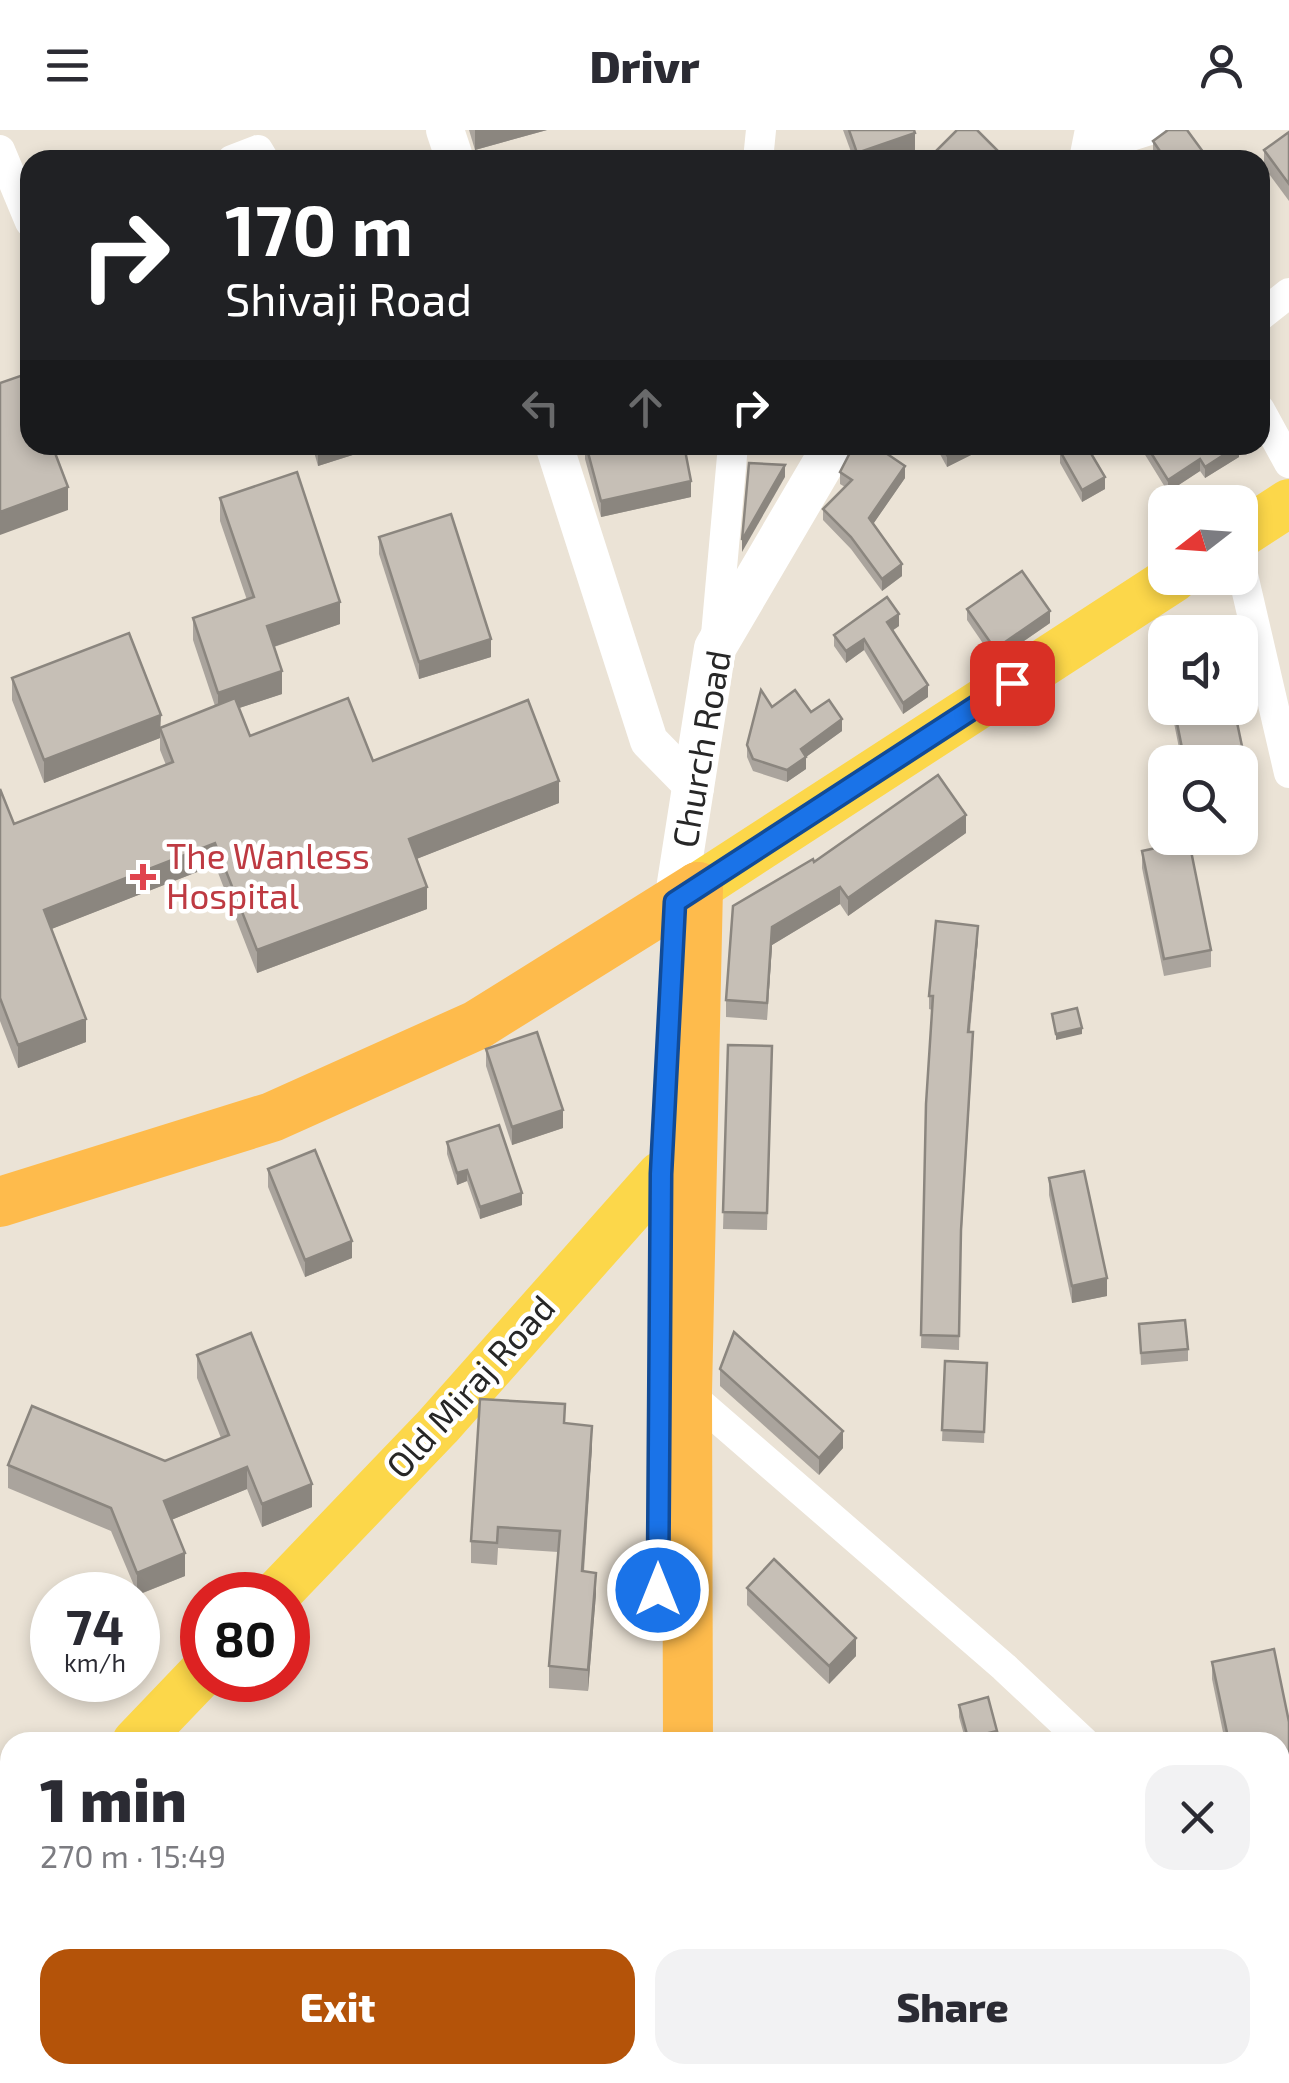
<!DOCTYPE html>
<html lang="en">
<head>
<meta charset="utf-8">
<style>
	:root { --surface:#fff; --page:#f2f2f3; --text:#2b2b33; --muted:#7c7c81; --accent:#b45309 }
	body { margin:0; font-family:"Exo 2",sans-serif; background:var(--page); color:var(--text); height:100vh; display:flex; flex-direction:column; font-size:38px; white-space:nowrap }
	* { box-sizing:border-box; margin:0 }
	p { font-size:32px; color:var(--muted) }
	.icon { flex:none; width:55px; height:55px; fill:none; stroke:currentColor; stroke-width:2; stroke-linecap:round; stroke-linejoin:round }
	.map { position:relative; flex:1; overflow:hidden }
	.drawer { position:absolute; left:0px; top:1602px; width:1290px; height:352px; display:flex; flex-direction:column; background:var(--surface); border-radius:30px 30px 0 0; box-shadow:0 5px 15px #0003 }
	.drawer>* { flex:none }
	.guide { position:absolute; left:20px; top:20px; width:1250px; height:305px; border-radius:30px; box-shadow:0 5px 15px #0003; background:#202124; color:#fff; overflow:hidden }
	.needle { width:65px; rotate:253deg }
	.buttons { position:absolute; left:1148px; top:355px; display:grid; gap:20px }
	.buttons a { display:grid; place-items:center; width:110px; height:110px; border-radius:20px; background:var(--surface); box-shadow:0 5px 15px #0003; font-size:50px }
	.speed { position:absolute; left:30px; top:1442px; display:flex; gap:20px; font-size:50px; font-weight:700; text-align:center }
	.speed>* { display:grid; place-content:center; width:130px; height:130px; border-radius:50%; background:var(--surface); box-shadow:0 5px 15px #0003; line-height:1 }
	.speed small { font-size:25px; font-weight:400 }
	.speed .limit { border:15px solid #d22; background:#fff; color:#111 }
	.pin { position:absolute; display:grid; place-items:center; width:85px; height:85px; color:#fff; margin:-42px; border-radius:20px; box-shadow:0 5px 15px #0006 }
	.me { position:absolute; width:110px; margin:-55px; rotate:0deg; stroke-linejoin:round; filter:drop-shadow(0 0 8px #0008) }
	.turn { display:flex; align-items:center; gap:35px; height:210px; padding:0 40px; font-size:45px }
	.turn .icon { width:130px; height:130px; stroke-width:2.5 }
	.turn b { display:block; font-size:70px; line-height:85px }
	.lanes { display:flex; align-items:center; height:95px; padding:0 40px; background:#0003; justify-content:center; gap:50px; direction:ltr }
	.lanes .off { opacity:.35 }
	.round { display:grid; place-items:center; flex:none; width:105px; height:105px; border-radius:30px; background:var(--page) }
	.headline { display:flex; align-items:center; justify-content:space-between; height:170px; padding:0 40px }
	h1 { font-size:60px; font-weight:800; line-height:75px }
	.cta { display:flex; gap:20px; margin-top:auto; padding:20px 40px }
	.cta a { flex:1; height:115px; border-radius:30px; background:var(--accent); color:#fff; font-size:40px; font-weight:800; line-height:115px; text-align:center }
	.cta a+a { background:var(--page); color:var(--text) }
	header { display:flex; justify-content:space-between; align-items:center; height:130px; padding:0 40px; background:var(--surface); font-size:45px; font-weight:800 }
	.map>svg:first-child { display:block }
</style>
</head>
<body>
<header><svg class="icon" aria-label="menu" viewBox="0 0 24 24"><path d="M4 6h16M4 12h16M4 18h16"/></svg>Drivr<svg class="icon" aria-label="person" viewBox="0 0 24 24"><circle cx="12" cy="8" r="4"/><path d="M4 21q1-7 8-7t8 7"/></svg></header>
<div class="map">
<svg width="1289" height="1953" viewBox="0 0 1289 1953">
	<rect width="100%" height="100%" fill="#ebe3d6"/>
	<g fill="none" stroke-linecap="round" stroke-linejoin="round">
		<g stroke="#fff" stroke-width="30">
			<polyline points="1093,18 1150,0"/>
			<polyline points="0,20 30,92"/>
			<polyline points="232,30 258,20 264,30"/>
			<polyline points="758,30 761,0"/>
			<polyline points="1260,186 1289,163"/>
			<polyline points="1260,280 1289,333"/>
			<polyline points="1240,432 1289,643"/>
			<polyline points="716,505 733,315"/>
			<polyline points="687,1262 1004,1537 1084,1612"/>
			<polyline points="1280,1798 1289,1806"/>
			<polyline points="0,1915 10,1925"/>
			<polyline points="31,1945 40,1953"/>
			<polyline points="481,1945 485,1953"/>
			<polyline points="241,1953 248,1945"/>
		</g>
		<g stroke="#fff" stroke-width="38">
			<polyline points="445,0 455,30"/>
			<polyline points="554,315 649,611 695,658"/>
		</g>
		<g stroke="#fff" stroke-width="42">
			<polyline points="1090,30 1096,0"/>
			<polyline points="675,772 715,518 834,315"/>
		</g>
		<g stroke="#fcd74a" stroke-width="48">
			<polyline points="1240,405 1289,373"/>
			<polyline points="698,757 1174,448"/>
			<polyline points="276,1465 438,1296 661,1045"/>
			<polyline points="136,1612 202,1543"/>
			<polyline points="0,1758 10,1747"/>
		</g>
		<g stroke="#febb4c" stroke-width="50">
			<polyline points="0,1072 272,987 477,895 698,757"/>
			<polyline points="688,1612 687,1262 698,757"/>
			<polyline points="689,1945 689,1953"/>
			<polyline points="653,1953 653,1945"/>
		</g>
	</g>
	<g fill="#aaa49d">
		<polygon points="469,0 547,0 475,20"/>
		<polygon points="843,0 914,0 915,21 888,30 854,30"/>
		<polygon points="1289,2 1289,71 1264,37 1264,20"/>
		<polygon points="1153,11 1209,30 1158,30 1153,23"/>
		<polygon points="312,315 384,315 318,336"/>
		<polygon points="585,315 656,321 691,367 601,387 585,329"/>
		<polygon points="935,315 971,315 971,325 947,337"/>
		<polygon points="1139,315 1239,315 1239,327 1205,348 1200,341 1168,362"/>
		<polygon points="1060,321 1105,359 1082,372 1060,333"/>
		<polygon points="840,342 905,348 873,394 902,446 882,461 851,419 823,390 823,379 845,357 840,354"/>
		<polygon points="220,368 340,494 274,517 282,564 239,578 250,606 373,631 559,673 416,729 427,779 257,843 215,735 51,799 86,912 18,938 0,891 0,659 14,694 166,635 160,620 160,608 44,653 12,570 12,548 161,597 215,576 193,510 193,488 247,470 220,391"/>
		<polygon points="379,407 491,527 419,549 379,424"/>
		<polygon points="967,479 1050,493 995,531 967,490"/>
		<polygon points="899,496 892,501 928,567 903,584 864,520 846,533 834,516 834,505"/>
		<polygon points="772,577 811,582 842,601 806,627 806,639 787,652 753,641 747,627 747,615"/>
		<polygon points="1171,578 1234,578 1252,679 1240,632 1179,632 1179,618"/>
		<polygon points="966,703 848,786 840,774 772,815 767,890 726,887 726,870 814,732"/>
		<polygon points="1142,721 1211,820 1211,837 1164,846 1142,738"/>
		<polygon points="978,809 970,902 973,916 961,1114 959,1220 921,1218 926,974 932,880 929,879 929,866"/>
		<polygon points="728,915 772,916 767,1100 723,1099"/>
		<polygon points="486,919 563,998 512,1015 486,936"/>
		<polygon points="447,1012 522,1075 480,1089 467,1051 457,1055 447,1024"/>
		<polygon points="268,1039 352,1128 305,1147 268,1057"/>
		<polygon points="1049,1048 1107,1166 1072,1173 1049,1065"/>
		<polygon points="1139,1194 1188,1219 1188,1231 1141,1235"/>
		<polygon points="197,1225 312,1377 262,1397 247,1359 171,1390 185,1446 138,1465 111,1401 8,1358 8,1335 165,1331 221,1308 197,1248"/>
		<polygon points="945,1231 987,1233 984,1313 942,1311"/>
		<polygon points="720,1239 843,1318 819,1345 720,1256"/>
		<polygon points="565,1294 592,1317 584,1442 596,1464 588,1561 549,1558 549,1536 558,1422 498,1418 497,1435 471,1433 471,1411"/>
		<polygon points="747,1458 856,1526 829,1554 747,1475"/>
		<polygon points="1212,1532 1280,1612 1225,1612 1212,1549"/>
		<polygon points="959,1575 997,1612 966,1612 959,1587"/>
		<polygon points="502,1945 560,1945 564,1953 506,1953"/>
	</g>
	<g fill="#8b867f">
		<polygon points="475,0 547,0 475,20"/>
		<polygon points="915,3 915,21 888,30 857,30 857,23"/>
		<polygon points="318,315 384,315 318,336"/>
		<polygon points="967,315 971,315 971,325 947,337 947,325"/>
		<polygon points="1111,315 1124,315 1111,323"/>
		<polygon points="1239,315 1239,327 1205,348 1205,337"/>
		<polygon points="1200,329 1200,341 1168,362 1168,350"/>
		<polygon points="785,335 785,347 742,422 742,410"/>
		<polygon points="905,336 905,348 869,400 869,388"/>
		<polygon points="1105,347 1105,359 1082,372 1082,360"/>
		<polygon points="691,351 691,367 601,387 601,371"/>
		<polygon points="68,357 68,380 0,405 0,382"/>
		<polygon points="902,434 902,446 882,461 882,449"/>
		<polygon points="340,472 340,494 267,519 267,496"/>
		<polygon points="1050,481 1050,493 995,531 995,519"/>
		<polygon points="899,484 899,496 887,504 887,492"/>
		<polygon points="491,509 491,527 419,549 419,532"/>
		<polygon points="864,509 864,520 846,533 846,521"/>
		<polygon points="282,541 282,564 218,585 218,563"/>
		<polygon points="928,555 928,567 903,584 903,573"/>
		<polygon points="161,585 160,608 44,653 44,630"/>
		<polygon points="842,589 842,601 806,627 806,639 787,652 787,640 801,619"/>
		<polygon points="559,651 559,673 409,732 409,709"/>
		<polygon points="1252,664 1252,679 1240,682 1240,667"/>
		<polygon points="966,685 966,703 848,786 848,768"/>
		<polygon points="215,713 215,735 44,802 44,780"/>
		<polygon points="427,757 427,779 257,843 257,820"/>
		<polygon points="840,757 840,774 772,815 767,890 772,797"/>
		<polygon points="978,796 978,809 968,916 968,902"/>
		<polygon points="86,889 86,912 18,938 18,915"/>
		<polygon points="1082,898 1082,904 1056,910 1056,904"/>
		<polygon points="563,980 563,998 512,1015 512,997"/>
		<polygon points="467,1040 467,1051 457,1055 457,1043"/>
		<polygon points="522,1063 522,1075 480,1089 480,1077"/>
		<polygon points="352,1111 352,1128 305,1147 305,1130"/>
		<polygon points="1107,1148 1107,1166 1072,1173 1072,1156"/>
		<polygon points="592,1296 592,1317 582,1463 582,1441"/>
		<polygon points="843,1301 843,1318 819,1345 819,1328"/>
		<polygon points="247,1337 247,1359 164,1393 164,1371"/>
		<polygon points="312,1354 312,1377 262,1397 262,1374"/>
		<polygon points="185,1423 185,1446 137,1465 137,1443"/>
		<polygon points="596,1443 596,1464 588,1561 588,1540"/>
		<polygon points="856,1508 856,1526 829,1554 829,1536"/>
		<polygon points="997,1601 997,1612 968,1612 968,1608"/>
		<polygon points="1289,1663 1289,1680 1280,1682 1280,1665"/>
	</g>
	<g fill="#c6bfb6" stroke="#8b867f" stroke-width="2.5">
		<polygon points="849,0 914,0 915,3 857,23"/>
		<polygon points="957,0 977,0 1007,30 927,30"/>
		<polygon points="1168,0 1187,0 1209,30 1166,30 1153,11"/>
		<polygon points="1289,2 1289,54 1264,20"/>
		<polygon points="26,244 30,256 30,315 52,315 68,357 0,382 0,253"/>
		<polygon points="586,315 655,315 656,321 684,315 691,351 601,371"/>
		<polygon points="854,315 874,315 905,336 869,388 902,434 882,449 851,407 823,379 852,350 840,342"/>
		<polygon points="942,315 967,315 947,325"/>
		<polygon points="1073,315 1086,315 1105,347 1082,360 1060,321"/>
		<polygon points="1146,315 1239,315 1205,337 1200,329 1168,350"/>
		<polygon points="749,333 785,335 742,410"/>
		<polygon points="297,342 340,472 267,496 282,541 218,563 193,488 254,467 220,368"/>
		<polygon points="451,384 491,509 419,532 379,407"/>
		<polygon points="1022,441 1050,481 995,519 967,479"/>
		<polygon points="887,467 899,484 887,492 928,555 903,573 864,509 846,521 834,505"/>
		<polygon points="129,503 161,585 44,630 12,548"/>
		<polygon points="761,560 772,577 795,560 811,582 829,570 842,589 801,619 806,627 787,640 753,629 747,615"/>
		<polygon points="235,568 250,606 348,568 373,631 528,570 559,651 409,709 427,757 257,820 215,713 44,780 86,889 18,915 0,868 0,659 14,694 173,632 160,598"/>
		<polygon points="1174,578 1234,578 1252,664 1240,667 1240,632 1182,632 1179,619 1182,618"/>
		<polygon points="938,645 966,685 848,768 840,757 772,797 767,873 726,870 733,776 813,729 814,732"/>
		<polygon points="1189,711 1211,820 1164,829 1142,721"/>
		<polygon points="936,791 978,796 968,902 973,902 961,1100 959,1206 921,1205 926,974 933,866 929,866"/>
		<polygon points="1077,878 1082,898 1056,904 1052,884"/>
		<polygon points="537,902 563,980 512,997 486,919"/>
		<polygon points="728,915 772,916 767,1083 723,1082"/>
		<polygon points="499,995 522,1063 480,1077 467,1040 457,1043 447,1012"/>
		<polygon points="315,1020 352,1111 305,1130 268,1039"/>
		<polygon points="1084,1041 1107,1148 1072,1156 1049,1048"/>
		<polygon points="1185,1190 1188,1219 1141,1223 1139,1194"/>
		<polygon points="734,1202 843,1301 819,1328 720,1239"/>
		<polygon points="251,1203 312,1354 262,1374 247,1337 164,1371 185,1423 137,1443 111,1378 8,1335 32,1276 165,1331 229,1305 197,1225"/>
		<polygon points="945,1231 987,1233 984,1302 942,1300"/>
		<polygon points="480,1269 565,1274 564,1293 592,1296 582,1441 596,1443 588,1540 549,1536 560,1401 498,1397 497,1413 471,1411"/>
		<polygon points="774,1429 856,1508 829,1536 747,1458"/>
		<polygon points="1274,1519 1289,1592 1289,1663 1280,1665 1280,1612 1229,1612 1212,1532"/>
		<polygon points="988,1567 997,1601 968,1608 959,1575"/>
		<polygon points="252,1604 261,1612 244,1612"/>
		<polygon points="1280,1833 1289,1868 1289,1953 1258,1953 1256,1945 1280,1945"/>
		<polygon points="0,1932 10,1941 10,1945 14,1945 22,1953 0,1953"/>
		<polygon points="512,1945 560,1945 564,1953 515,1953"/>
		<polygon points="713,1945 789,1945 788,1953 706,1953"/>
	</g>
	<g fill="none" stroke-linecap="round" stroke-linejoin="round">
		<g stroke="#114b97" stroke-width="25">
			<polyline id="route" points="658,1460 661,1044 675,772 1012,553"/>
		</g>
		<use href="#route" stroke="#1a73e8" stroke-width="18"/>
	</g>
	<path fill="#e0444e" stroke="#fff" stroke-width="4" d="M138 732h10v10h10v10h-10v10h-10v-10h-10v-10h10z"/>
	<g text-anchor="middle" stroke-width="9" stroke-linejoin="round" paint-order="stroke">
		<g font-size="35" fill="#272727" stroke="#fff">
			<text transform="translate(702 619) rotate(-80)" y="12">Church Road</text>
			<text transform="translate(471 1257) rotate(-48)" y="12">Old Miraj Road</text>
		</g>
		<g font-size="35" fill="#be3a42" stroke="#fff" text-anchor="start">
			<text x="166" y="739">The Wanless<tspan x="166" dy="40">Hospital</tspan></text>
		</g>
	</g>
</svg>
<div class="buttons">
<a><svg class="needle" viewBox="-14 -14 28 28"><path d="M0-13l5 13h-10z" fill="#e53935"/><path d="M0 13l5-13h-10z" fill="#7c7c81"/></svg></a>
<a><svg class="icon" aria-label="sound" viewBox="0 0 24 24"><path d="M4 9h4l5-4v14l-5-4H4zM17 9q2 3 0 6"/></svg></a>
<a><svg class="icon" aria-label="search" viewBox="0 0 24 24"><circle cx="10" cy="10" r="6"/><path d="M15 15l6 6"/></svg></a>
</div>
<div class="speed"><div>74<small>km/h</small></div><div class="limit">80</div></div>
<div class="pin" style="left:1012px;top:553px;background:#d93025"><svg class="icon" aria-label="arrive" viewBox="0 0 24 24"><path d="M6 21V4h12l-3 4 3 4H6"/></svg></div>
<svg class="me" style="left:658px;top:1460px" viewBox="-20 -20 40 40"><circle r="17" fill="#1a73e8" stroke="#fff" stroke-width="3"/><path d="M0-11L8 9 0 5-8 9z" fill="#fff"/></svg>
<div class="guide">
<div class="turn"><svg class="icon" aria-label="right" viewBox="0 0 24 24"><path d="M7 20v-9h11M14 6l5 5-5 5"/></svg><div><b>170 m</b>Shivaji Road</div></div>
<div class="lanes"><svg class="icon off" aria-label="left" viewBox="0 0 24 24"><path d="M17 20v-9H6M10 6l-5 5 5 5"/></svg><svg class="icon off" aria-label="ahead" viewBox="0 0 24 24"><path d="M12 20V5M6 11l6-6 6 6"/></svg><svg class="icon" aria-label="right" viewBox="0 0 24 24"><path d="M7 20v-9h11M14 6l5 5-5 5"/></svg></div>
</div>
<section class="drawer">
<div class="headline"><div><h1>1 min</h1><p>270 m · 15:49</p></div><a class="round"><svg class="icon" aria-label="close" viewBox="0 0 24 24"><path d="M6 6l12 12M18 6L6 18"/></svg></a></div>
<div class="cta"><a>Exit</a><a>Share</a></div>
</section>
</div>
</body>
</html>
